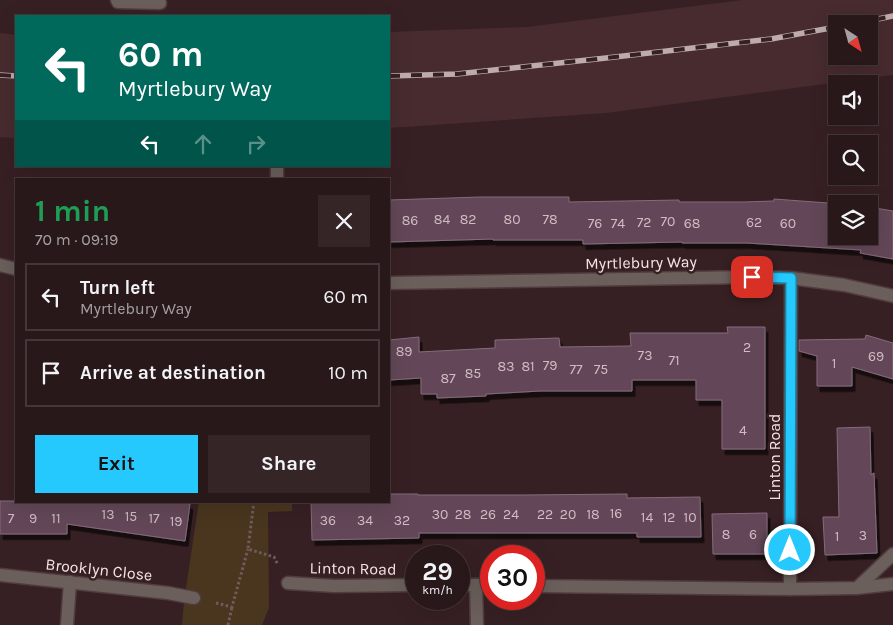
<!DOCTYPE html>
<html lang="en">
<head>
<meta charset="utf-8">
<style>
	:root { --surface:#29181a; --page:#352527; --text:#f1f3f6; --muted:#a5a0a2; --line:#453739; --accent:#26c9fe }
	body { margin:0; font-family:Karla,sans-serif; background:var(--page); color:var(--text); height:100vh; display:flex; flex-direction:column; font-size:19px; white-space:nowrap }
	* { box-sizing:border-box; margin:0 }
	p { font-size:16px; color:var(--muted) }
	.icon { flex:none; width:28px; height:28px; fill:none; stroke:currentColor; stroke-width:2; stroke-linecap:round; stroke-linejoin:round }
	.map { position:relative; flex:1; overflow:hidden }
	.sheet { position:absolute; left:15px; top:178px; width:375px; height:325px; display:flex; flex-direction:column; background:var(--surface); border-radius:0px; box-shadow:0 5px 20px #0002,0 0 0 1px var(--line) }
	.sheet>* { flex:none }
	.hud { position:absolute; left:15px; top:15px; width:375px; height:152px; border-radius:0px; box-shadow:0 5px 20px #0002,0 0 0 1px var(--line); background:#00695c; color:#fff; overflow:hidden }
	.needle { width:32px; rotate:144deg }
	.buttons { position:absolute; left:828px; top:15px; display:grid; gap:10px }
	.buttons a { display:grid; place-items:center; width:50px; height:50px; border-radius:0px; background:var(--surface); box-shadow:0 5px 20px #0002,0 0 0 1px var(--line); font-size:25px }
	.speed { position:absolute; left:405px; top:545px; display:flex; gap:10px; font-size:25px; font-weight:700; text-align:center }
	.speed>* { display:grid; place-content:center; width:65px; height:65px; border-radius:50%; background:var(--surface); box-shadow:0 5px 20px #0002,0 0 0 1px var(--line); line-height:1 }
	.speed small { font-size:12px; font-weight:400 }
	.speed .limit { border:8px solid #d22; background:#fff; color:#111 }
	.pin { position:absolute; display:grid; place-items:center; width:42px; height:42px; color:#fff; margin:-21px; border-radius:10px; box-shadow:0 2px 8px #0006 }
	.me { position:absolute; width:55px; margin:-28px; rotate:0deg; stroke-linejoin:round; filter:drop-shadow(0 0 4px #0008) }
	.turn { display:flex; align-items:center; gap:18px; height:105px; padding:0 20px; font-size:22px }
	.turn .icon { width:65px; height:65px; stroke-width:2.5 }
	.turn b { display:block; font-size:35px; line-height:42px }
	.lanes { display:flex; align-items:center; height:48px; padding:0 20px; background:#0003; justify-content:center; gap:25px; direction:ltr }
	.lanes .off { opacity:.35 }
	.round { display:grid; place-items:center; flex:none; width:52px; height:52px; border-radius:0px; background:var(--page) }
	.overview { display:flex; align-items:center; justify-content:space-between; height:85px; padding:0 20px }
	h1 { font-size:30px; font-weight:700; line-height:38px; color:#1e9e55 }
	.action { display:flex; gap:10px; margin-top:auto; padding:10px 20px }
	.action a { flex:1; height:58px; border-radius:0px; background:var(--accent); color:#111; font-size:20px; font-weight:700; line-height:58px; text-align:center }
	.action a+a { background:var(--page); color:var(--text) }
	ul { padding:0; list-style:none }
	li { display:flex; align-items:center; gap:15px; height:68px; margin:0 10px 8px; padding:0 10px; border:2px solid var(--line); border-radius:0px }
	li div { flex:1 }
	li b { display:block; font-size:19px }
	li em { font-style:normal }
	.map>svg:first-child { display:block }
</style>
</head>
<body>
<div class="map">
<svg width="893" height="625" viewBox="0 0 893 625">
	<defs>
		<filter id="shadow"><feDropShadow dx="3" dy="5.5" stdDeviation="0" flood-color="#0009"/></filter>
	</defs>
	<rect width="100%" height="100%" fill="#372023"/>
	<g fill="#472b2f" fill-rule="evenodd">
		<path d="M 743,0 L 893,0 L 893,75 L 606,113 L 389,128 L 389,32 L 527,27 ZM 836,24 L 869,24 L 869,56 L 836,56 Z"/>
		<polygon points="0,33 16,35 16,138 0,137"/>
	</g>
	<polygon fill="#4a361f" points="199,501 292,501 292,511 268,512 269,608 262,625 182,625 184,602"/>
	<g fill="#634658" stroke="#836c7a" filter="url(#shadow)">
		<polygon points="480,197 569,197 569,202 679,200 679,202 744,202 774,201 774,199 842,204 836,204 836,236 869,236 869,207 893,211 893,259 860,253 861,250 747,243 682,243 682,242 583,244 583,240 493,240 493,239 389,242 389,200"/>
		<polygon points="727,327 765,327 765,449 722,449 722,400 696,400 696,380 632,380 632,391 540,391 486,394 486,396 437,398 437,394 421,394 421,378 389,380 389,340 419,337 419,352 495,348 495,340 559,338 560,347 631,346 630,333 728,333"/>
		<polygon points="866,335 893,343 893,379 852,367 852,386 817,386 817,356 799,351 799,340 865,339"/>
		<polygon points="870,427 871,475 874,473 877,553 825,555 823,517 839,517 837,428"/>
		<polygon points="389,494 418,494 418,495 523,495 627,494 627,498 700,497 701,537 637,537 637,533 419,533 419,538 312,540 311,501 389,501"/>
		<polygon points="0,501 173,501 190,504 185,541 67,524 67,534 0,534"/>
		<polygon points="767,513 767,554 713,554 712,514"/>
	</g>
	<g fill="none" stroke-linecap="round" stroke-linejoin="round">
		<g stroke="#513b3e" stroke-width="15">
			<g id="minor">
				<polyline points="117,0 118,2 160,3"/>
				<polyline points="277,179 277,166"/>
				<polyline points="0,265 16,269"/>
				<polyline points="389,283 752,277 791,278 844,285 893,296"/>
				<polyline points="0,575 168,593 194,598"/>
				<polyline points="288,583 334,586 416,585"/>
				<polyline points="459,585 491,585"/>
				<polyline points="476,585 477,625"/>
				<polyline points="534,586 790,589 857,588 893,584"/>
				<polyline points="857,588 893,554"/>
				<polyline points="790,589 791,278"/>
				<polyline points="67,625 70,582"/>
			</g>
		</g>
		<g stroke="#705b5e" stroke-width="3" stroke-dasharray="2.5 2.5" stroke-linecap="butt">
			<polyline points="254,501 248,549 274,557 278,565"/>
			<polyline points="216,603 232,607 248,549"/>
			<polyline points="228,625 232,607"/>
		</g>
		<use href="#minor" stroke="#6a5f5b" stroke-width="12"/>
		<g stroke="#bdabad" stroke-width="5.5">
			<g id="rail">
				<polyline points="853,24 893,16"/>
				<polyline points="0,75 16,76"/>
				<polyline points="389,76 457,74 606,58 771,39 836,27"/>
			</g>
		</g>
		<use href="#rail" stroke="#372023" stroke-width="4" stroke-dasharray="11" stroke-linecap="butt"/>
	</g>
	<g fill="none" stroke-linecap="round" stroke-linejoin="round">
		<g stroke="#1983a5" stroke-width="12">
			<polyline id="route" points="752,277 791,278 790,550"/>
		</g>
		<use href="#route" stroke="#26c9fe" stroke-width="9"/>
	</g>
	<g text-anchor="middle" stroke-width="5" stroke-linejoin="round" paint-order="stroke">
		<g font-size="14" fill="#d0bcc2">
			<text x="442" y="224">84</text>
			<text x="468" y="224">82</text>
			<text x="512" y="224">80</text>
			<text x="550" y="224">78</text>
			<text x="410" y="225">86</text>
			<text x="668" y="226">70</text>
			<text x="644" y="227">72</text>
			<text x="754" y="227">62</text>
			<text x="595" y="228">76</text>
			<text x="618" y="228">74</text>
			<text x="692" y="228">68</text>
			<text x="788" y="228">60</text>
			<text x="747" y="352">2</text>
			<text x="404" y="356">89</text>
			<text x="645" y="360">73</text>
			<text x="876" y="361">69</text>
			<text x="674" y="365">71</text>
			<text x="834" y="368">1</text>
			<text x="550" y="370">79</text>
			<text x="506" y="371">83</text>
			<text x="528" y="371">81</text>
			<text x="576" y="374">77</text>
			<text x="601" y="374">75</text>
			<text x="473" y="378">85</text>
			<text x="448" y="383">87</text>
			<text x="743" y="435">4</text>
			<text x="616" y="518">16</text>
			<text x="108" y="519">13</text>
			<text x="440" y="519">30</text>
			<text x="463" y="519">28</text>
			<text x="488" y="519">26</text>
			<text x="511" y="519">24</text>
			<text x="545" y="519">22</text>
			<text x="568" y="519">20</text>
			<text x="593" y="519">18</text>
			<text x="131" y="521">15</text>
			<text x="647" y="522">14</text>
			<text x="669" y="522">12</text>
			<text x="690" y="522">10</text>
			<text x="11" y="523">7</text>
			<text x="33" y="523">9</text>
			<text x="56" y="523">11</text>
			<text x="154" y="523">17</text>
			<text x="328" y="525">36</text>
			<text x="365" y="525">34</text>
			<text x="402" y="525">32</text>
			<text x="176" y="526">19</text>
			<text x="726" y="539">8</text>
			<text x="753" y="539">6</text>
			<text x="863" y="540">3</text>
			<text x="837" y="541">1</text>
		</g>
		<g font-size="16" fill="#f4e4e6" stroke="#372023">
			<text transform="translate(641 262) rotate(-1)" y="6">Myrtlebury Way</text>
			<text transform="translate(774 457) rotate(-90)" y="6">Linton Road</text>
			<text transform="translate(353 568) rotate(1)" y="6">Linton Road</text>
			<text transform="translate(99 569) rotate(6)" y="6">Brooklyn Close</text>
		</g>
	</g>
</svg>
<div class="buttons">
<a><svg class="needle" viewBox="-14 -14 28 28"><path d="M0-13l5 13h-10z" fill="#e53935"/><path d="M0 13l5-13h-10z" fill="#a5a0a2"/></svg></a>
<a><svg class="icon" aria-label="sound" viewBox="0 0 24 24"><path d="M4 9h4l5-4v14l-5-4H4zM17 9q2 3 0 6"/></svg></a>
<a><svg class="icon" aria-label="search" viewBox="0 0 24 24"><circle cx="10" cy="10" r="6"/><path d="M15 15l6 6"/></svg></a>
<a><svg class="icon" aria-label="layers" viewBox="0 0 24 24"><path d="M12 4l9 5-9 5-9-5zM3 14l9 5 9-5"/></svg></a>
</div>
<div class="speed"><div>29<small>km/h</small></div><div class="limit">30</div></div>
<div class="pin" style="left:752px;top:277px;background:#d93025"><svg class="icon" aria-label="arrive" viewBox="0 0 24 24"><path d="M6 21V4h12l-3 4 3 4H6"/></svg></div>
<svg class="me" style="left:790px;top:550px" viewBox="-20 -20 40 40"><circle r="17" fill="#26c9fe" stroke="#fff" stroke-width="3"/><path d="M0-11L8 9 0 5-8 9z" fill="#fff"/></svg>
<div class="hud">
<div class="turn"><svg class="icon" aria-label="left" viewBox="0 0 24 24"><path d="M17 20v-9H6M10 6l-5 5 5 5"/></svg><div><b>60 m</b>Myrtlebury Way</div></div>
<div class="lanes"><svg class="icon" aria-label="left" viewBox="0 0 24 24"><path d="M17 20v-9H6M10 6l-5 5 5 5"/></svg><svg class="icon off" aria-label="ahead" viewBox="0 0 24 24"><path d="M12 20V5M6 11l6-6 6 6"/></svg><svg class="icon off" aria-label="right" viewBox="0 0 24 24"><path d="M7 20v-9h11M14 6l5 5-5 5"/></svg></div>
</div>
<section class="sheet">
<div class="overview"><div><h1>1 min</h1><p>70 m · 09:19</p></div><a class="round"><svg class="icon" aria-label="close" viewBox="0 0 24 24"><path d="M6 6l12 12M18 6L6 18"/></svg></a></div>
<ul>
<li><svg class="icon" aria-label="left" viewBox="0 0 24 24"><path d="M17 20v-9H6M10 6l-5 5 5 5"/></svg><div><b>Turn left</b><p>Myrtlebury Way</p></div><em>60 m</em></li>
<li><svg class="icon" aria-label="arrive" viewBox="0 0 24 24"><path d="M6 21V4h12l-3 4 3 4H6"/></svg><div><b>Arrive at destination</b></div><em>10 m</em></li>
</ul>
<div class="action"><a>Exit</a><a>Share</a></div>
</section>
</div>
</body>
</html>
